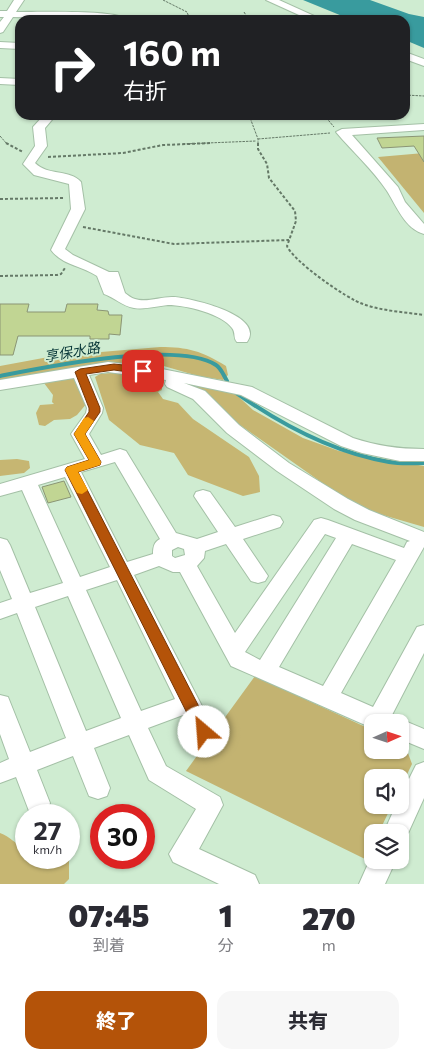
<!DOCTYPE html>
<html lang="ja">
<head>
<meta charset="utf-8">
<style>
	:root { --surface:#fff; --page:#f7f7f7; --text:#2b2b33; --muted:#7c7c81; --accent:#b45309 }
	body { margin:0; font-family:Commissioner,"Noto Sans JP",sans-serif; background:var(--page); color:var(--text); height:100vh; display:flex; flex-direction:column; font-size:19px; white-space:nowrap }
	* { box-sizing:border-box; margin:0 }
	p { font-size:16px; color:var(--muted) }
	.icon { flex:none; width:28px; height:28px; fill:none; stroke:currentColor; stroke-width:2; stroke-linecap:round; stroke-linejoin:round }
	.map { position:relative; height:884px; overflow:hidden }
	.sheet { display:flex; flex-direction:column; background:var(--surface); flex:1 }
	.sheet>* { flex:none }
	.guide { position:absolute; left:15px; top:15px; width:395px; height:105px; border-radius:15px; box-shadow:0 1px 4px #0004; background:#202124; color:#fff; overflow:hidden }
	.needle { width:32px; rotate:87deg }
	.buttons { position:absolute; left:364px; top:714px; display:grid; gap:10px }
	.buttons a { display:grid; place-items:center; width:45px; height:45px; border-radius:10px; background:var(--surface); box-shadow:0 1px 4px #0004; font-size:25px }
	.speed { position:absolute; left:15px; top:804px; display:flex; gap:10px; font-size:25px; font-weight:700; text-align:center }
	.speed>* { display:grid; place-content:center; width:65px; height:65px; border-radius:50%; background:var(--surface); box-shadow:0 1px 4px #0004; line-height:1 }
	.speed small { font-size:12px; font-weight:400 }
	.speed .limit { border:8px solid #d22; background:#fff; color:#111 }
	.pin { position:absolute; display:grid; place-items:center; width:42px; height:42px; color:#fff; margin:-21px; border-radius:10px; box-shadow:0 2px 8px #0006 }
	.me { position:absolute; width:55px; margin:-28px; rotate:333deg; stroke-linejoin:round; filter:drop-shadow(0 0 4px #0008) }
	.turn { display:flex; align-items:center; gap:18px; height:105px; padding:0 25px; font-size:22px }
	.turn .icon { width:65px; height:65px; stroke-width:2.5 }
	.turn b { display:block; font-size:35px; line-height:42px }
	.eta { display:flex; justify-content:space-evenly; align-items:center; height:85px; text-align:center }
	.eta b { font-size:30px; font-weight:800; line-height:35px }
	.cta { display:flex; gap:10px; margin-top:auto; padding:10px 25px }
	.cta a { flex:1; height:58px; border-radius:15px; background:var(--accent); color:#fff; font-size:20px; font-weight:800; line-height:58px; text-align:center }
	.cta a+a { background:var(--page); color:var(--text) }
	.map>svg:first-child { display:block }
</style>
</head>
<body>
<div class="map">
<svg width="424" height="884" viewBox="0 0 424 884">
	<rect width="100%" height="100%" fill="#cfecd1"/>
	<g fill="#c3b371">
		<polygon points="424,153 424,213 378,157"/>
		<polygon points="255,676 372,730 372,750 400,750 400,743 405,745 412,764 400,789 400,778 372,778 372,805 392,805 379,832 372,832 372,845 365,859 186,771"/>
	</g>
	<g fill="#c6b672">
		<path d="M 160,347 C 188,347 202,351 226,366 L 228,375 L 223,380 L 198,376 L 157,364 L 140,362 L 120,363 L 0,382 L 0,366 L 54,356 Z"/>
		<path d="M 122,372 C 135,374 152,374 162,384 L 162,390 L 158,392 L 163,399 L 178,403 L 193,419 L 249,457 L 259,476 L 260,492 L 243,496 L 188,475 L 174,453 L 140,445 L 109,420 L 95,377 L 100,374 Z"/>
		<polygon points="72,378 79,380 87,403 77,415 70,419 54,420 45,426 39,425 36,413 40,405 54,404 52,402 53,395 44,383"/>
		<polygon points="195,384 228,387 253,410 303,438 339,451 424,466 424,527 369,511 348,501 240,425 216,406 210,395 197,388"/>
		<polygon points="17,459 29,461 30,468 24,473 0,476 0,460"/>
		<path d="M 0,833 C 10,836 15,845 26,847 L 26,858 L 65,858 L 69,860 L 69,879 L 64,884 L 0,884 Z"/>
	</g>
	<polygon fill="#399b9e" points="303,0 370,0 409,14 424,17 424,48 405,40 405,20 352,20"/>
	<g fill="none" stroke-linecap="round" stroke-linejoin="round">
		<g stroke="#399b9e" stroke-width="4">
			<path d="M 0,376 C 46,367 178,340 216,365 C 221,368 224,376 227,381"/>
			<path d="M 235,392 C 280,424 335,453 389,462 C 401,464 412,463 424,463"/>
		</g>
	</g>
	<g fill="#c1d593" stroke="#8b9575">
		<polygon points="424,136 424,162 414,146 382,148 377,138"/>
		<polygon points="0,304 29,304 27,312 65,312 67,304 98,304 97,310 108,311 109,315 122,315 120,335 109,334 109,339 90,339 90,336 18,336 13,355 0,355"/>
		<polygon points="64,481 71,497 48,503 42,487"/>
	</g>
	<g fill="none" stroke-linecap="round" stroke-linejoin="round">
		<g stroke="#a4c0a6" stroke-width="2">
			<g id="minor">
				<path d="M 14,0 L 24,0 L 16,12 C 37,12 116,9 129,20 L 13,17 L 3,32 L 0,33 L 0,22 L 4,17 L 0,17 L 0,11 L 7,11 Z"/>
				<polygon points="266,0 279,0 323,20 310,20"/>
				<polygon points="0,42 20,43 20,49 0,48"/>
				<polygon points="405,52 424,59 424,66 405,59"/>
				<polygon points="0,78 20,79 20,85 0,84"/>
				<path d="M 44,115 L 56,115 L 45,128 L 47,146 L 35,163 C 48,176 70,169 81,182 L 85,209 L 65,249 L 73,255 L 109,272 L 118,272 L 125,293 C 128,295 131,298 135,299 C 147,303 162,296 174,297 C 190,298 266,315 247,342 L 237,342 C 233,338 236,333 232,328 C 222,314 186,305 168,305 C 157,306 145,310 134,308 C 122,306 114,297 104,294 L 97,276 C 82,266 62,265 51,250 L 71,209 L 69,184 L 34,175 L 23,164 L 35,146 L 33,127 Z"/>
				<path d="M 424,124 L 424,130 L 352,135 L 398,187 L 405,202 L 424,224 L 424,234 C 405,229 396,205 387,191 C 373,170 352,151 336,132 L 342,129 Z"/>
				<path d="M 108,362 L 157,368 L 252,387 L 353,438 C 377,446 399,449 424,449 L 424,461 L 400,461 L 362,453 L 341,446 L 241,395 L 184,383 L 205,391 L 239,425 L 289,463 L 348,499 L 369,510 L 424,532 L 424,547 L 341,693 L 373,707 L 417,627 L 424,625 L 424,653 L 392,715 L 396,721 L 400,719 L 424,729 L 424,749 L 400,739 L 400,722 L 372,722 L 372,728 L 231,666 L 180,572 L 173,572 L 159,566 L 134,575 L 216,733 L 212,740 L 204,743 L 196,740 L 183,715 L 148,728 L 166,766 L 220,797 L 223,805 L 199,849 L 255,875 L 259,884 L 219,884 L 173,862 L 169,854 L 196,809 L 149,780 L 129,735 L 94,748 L 110,788 L 107,796 L 98,799 L 89,796 L 73,756 L 37,770 L 50,803 L 47,811 L 38,814 L 29,811 L 16,777 L 0,783 L 0,763 L 9,759 L 0,734 L 0,695 L 8,697 L 30,752 L 66,738 L 17,613 L 0,619 L 0,603 L 12,599 L 0,570 L 0,538 L 7,540 L 10,545 L 30,593 L 63,583 L 22,490 L 0,496 L 0,484 L 85,459 L 71,434 L 86,413 L 87,408 L 74,378 L 0,390 L 0,380 ZM 108,372 L 166,380 L 165,384 L 167,387 L 193,399 L 227,433 L 277,471 L 334,509 L 355,520 L 410,541 L 407,542 L 404,548 L 328,520 L 321,518 L 314,520 L 235,633 L 197,566 L 204,558 L 205,551 L 226,544 L 251,581 L 258,583 L 265,581 L 268,576 L 243,539 L 280,527 L 283,522 L 280,517 L 273,515 L 235,527 L 210,492 L 203,490 L 196,492 L 194,496 L 218,532 L 197,539 L 176,533 L 126,451 L 120,449 L 101,455 L 89,434 L 102,413 L 103,408 L 89,375 ZM 115,462 L 160,539 C 154,542 153,547 153,554 L 127,562 L 81,472 ZM 65,477 L 110,567 L 80,577 L 38,485 ZM 325,534 L 336,538 L 260,660 L 245,652 ZM 352,544 L 396,560 L 323,686 L 279,667 ZM 178,547 L 184,549 L 185,555 L 175,558 L 172,556 L 172,550 ZM 117,580 L 175,699 L 141,711 L 86,590 ZM 68,596 L 121,718 L 86,731 L 35,607 Z"/>
				<polygon points="424,762 424,798 405,840 400,842 400,832 384,832 396,805 400,805 400,797 416,765"/>
				<polygon points="372,855 372,860 396,860 385,884 359,884"/>
			</g>
		</g>
		<g stroke="#657967" stroke-width="1" stroke-dasharray="2.5 1" stroke-linecap="butt">
			<polyline points="163,0 187,12 190,20"/>
			<polyline points="244,12 249,20"/>
			<polyline points="405,95 424,96"/>
			<polyline points="249,115 258,139 258,144"/>
			<polyline points="324,115 334,127"/>
			<polyline points="0,136 7,144"/>
			<polyline points="258,139 330,133"/>
			<polyline points="183,144 256,141"/>
		</g>
		<g stroke="#657967" stroke-width="2" stroke-dasharray="3 2" stroke-linecap="butt">
			<polyline points="6,143 23,152"/>
			<path d="M 258,143 L 258,149 L 267,164 L 269,178 L 295,211 L 296,221 L 287,246 C 293,261 347,299 363,304 C 382,311 404,312 424,315"/>
			<polyline points="48,157 123,153 163,145 212,143"/>
			<polyline points="0,199 64,198"/>
			<polyline points="83,227 174,244 289,240"/>
			<polyline points="0,276 57,275 61,274 65,268"/>
		</g>
		<use href="#minor" fill="#fff" fill-rule="evenodd"/>
	</g>
	<polygon fill="#b45309" stroke="#753606" points="114,364 143,367 149,371 143,374 114,370 86,374 100,408 100,412 85,434 101,462 100,465 78,472 212,732 209,737 204,739 199,737 65,470 67,467 89,460 74,434 89,412 89,408 75,372 80,369"/>
	<polygon fill="#f59e0b" points="88,417 94,421 85,434 101,462 100,465 78,472 88,490 82,494 77,493 65,470 67,467 89,460 74,434 84,418"/>
	<g text-anchor="middle" stroke-width="4" stroke-linejoin="round" paint-order="stroke">
		<g font-size="14" font-style="italic" fill="#053536" stroke="#cfecd1">
			<text transform="translate(72 352) rotate(-10)" y="5">享保水路</text>
		</g>
	</g>
</svg>
<div class="buttons">
<a><svg class="needle" viewBox="-14 -14 28 28"><path d="M0-13l5 13h-10z" fill="#e53935"/><path d="M0 13l5-13h-10z" fill="#7c7c81"/></svg></a>
<a><svg class="icon" aria-label="sound" viewBox="0 0 24 24"><path d="M4 9h4l5-4v14l-5-4H4zM17 9q2 3 0 6"/></svg></a>
<a><svg class="icon" aria-label="layers" viewBox="0 0 24 24"><path d="M12 4l9 5-9 5-9-5zM3 14l9 5 9-5"/></svg></a>
</div>
<div class="speed"><div>27<small>km/h</small></div><div class="limit">30</div></div>
<div class="pin" style="left:143px;top:371px;background:#d93025"><svg class="icon" aria-label="arrive" viewBox="0 0 24 24"><path d="M6 21V4h12l-3 4 3 4H6"/></svg></div>
<svg class="me" style="left:204px;top:732px" viewBox="-20 -20 40 40"><circle r="19" fill="#fff"/><path d="M0-13L10 11 0 6-10 11z" fill="#b45309"/></svg>
<div class="guide">
<div class="turn"><svg class="icon" aria-label="right" viewBox="0 0 24 24"><path d="M7 20v-9h11M14 6l5 5-5 5"/></svg><div><b>160 m</b>右折</div></div>
</div>
</div>
<section class="sheet">
<div class="eta">
<div><b>07:45</b><p>到着</p></div>
<div><b>1</b><p>分</p></div>
<div><b>270</b><p>m</p></div>
</div>
<div class="cta"><a>終了</a><a>共有</a></div>
</section>
</body>
</html>
